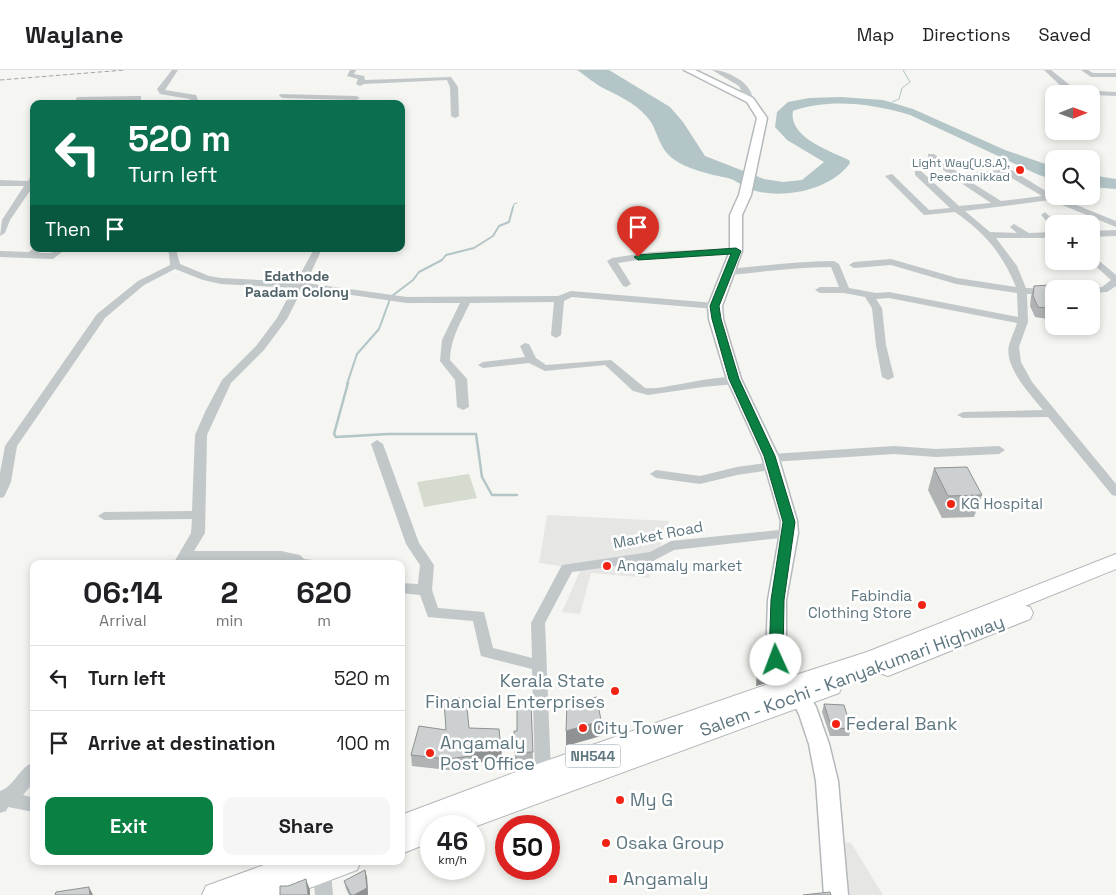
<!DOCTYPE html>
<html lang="en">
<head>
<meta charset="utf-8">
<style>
	:root { --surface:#fff; --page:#f6f6f6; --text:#202124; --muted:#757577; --line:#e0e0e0; --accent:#0b8043 }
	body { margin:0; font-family:"Space Grotesk",sans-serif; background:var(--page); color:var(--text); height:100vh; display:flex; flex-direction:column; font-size:19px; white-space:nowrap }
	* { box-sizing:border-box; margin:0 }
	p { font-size:16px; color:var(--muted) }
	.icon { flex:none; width:28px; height:28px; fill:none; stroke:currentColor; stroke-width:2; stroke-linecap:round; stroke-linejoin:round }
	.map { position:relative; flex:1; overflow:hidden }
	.drawer { position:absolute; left:30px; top:490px; width:375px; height:305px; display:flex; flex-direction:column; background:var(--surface); border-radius:10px; box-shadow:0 2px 8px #0003 }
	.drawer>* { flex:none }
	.banner { position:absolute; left:30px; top:30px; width:375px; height:152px; border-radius:10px; box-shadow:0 2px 8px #0003; background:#0b6e4f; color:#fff; overflow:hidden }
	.needle { width:32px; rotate:89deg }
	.fabs { position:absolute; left:1045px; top:15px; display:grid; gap:10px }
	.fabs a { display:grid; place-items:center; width:55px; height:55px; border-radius:10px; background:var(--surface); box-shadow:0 2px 8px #0003; font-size:25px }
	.speed { position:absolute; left:420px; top:745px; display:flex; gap:10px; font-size:25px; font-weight:700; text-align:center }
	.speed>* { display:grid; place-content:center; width:65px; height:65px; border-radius:50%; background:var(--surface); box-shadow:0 2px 8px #0003; line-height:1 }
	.speed small { font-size:12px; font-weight:400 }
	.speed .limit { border:8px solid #d22; background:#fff; color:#111 }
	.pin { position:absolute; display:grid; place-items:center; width:42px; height:42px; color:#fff; margin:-51px -21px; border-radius:50% 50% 50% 0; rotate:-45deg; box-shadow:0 0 5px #0007 }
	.pin .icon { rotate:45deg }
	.me { position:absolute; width:55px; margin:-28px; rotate:358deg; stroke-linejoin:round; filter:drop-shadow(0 0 4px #0008) }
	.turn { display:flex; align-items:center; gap:18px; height:105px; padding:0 15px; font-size:22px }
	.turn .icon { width:65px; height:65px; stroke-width:2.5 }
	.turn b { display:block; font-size:35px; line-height:42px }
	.then { display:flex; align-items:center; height:48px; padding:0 15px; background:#0003; gap:10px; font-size:19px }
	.eta { display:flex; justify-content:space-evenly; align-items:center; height:85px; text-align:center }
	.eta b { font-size:30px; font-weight:800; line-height:35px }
	.action { display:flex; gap:10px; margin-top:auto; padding:10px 15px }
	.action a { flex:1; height:58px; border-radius:10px; background:var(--accent); color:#fff; font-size:20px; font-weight:800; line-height:58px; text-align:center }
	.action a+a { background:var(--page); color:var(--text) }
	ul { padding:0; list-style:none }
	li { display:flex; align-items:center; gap:15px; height:65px; padding:0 15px; border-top:1px solid var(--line) }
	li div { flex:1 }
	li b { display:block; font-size:19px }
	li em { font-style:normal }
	header { display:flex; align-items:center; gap:30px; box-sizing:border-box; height:70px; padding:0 25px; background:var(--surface); border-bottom:1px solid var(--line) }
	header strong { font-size:24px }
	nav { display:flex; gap:28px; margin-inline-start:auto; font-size:18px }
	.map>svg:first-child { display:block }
</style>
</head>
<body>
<header>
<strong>Waylane</strong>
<nav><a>Map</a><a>Directions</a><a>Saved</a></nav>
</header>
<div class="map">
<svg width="1116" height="825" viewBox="0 0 1116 825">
	<rect width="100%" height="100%" fill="#f5f5f1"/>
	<g fill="#e6e6e5">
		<polygon points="547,445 669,451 649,508 591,503 580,544 562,542 581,499 539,493"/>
		<polygon points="841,771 851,773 883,825 845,825"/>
	</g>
	<polygon fill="#d6dbd0" points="469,404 477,428 424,437 417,412"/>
	<g fill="#b3c5c7">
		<path d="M 577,0 L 609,0 L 670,37 L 683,52 L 705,86 L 764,109 L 783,112 L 802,110 L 824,92 L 787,70 L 775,57 L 777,42 L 788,32 L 809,28 L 841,27 L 883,30 L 913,39 L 1005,80 L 1054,97 L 1054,110 L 1039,105 L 910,45 C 873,34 830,28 793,41 C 788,67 830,81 849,90 L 850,93 C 832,119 786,129 756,121 C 746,119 738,111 728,108 C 709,104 688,100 672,88 C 660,79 658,64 651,52 C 639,35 623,28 605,19 C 595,14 586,6 577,0 Z"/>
		<polygon points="1091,105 1116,109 1116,119 1091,117"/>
	</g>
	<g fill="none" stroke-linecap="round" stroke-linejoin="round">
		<g stroke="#b3c5c7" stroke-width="1">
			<polyline points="892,32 899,29 902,18 910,12 903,0"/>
			<polyline points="513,138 514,134 517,133"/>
		</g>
		<g stroke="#b3c5c7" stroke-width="2">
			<polyline points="392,226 413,210 419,202 442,190 446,185 474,178 493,166 499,156 509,152 513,137"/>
			<polyline points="347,314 357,284 379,259 390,229"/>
		</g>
		<polyline stroke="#b3c5c7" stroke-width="2.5" points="348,313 334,364 336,367 388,364 476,364 482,407 492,425 517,425"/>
		<g stroke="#b3b9bc" stroke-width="3">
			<polygon id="major" points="684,0 695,0 753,28 767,48 751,125 742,145 742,181 722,236 723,249 741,309 778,386 797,451 798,463 786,530 786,590 789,606 792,611 807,621 816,637 829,674 838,711 848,825 824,825 816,711 809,674 799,644 793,633 778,623 769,608 766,590 768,530 780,463 781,451 762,386 727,309 709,249 708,236 730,181 730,145 739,125 757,48 747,32"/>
		</g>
		<g stroke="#b2b8ba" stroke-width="2">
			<g id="highway">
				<polygon points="1116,484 1116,499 1025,536 1030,537 1033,543 1030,549 888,606 880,603 877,596 836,609 839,611 842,617 839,623 474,757 431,756 431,772 401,784 401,745 543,692 777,611 867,582"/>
				<polygon points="275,791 361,791 357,800 291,825 202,825 206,816"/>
			</g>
		</g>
		<g fill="#c2c7ca" fill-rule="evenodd">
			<polygon points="172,0 178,0 165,20 196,25 198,30 195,34 188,34 190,29 160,24 157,19"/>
			<polygon points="350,0 356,0 354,4 364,6 365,10 451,7 458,17 459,46 455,48 451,46 450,17 447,10 364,14 360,16 356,14 358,9 347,6"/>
			<path d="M 712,0 C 727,0 754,13 753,32 L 747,32 L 739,16 Z"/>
			<polygon points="1044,0 1051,0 1076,20 1116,22 1116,26 1071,24 1061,16"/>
			<polygon points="1081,0 1088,0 1093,3 1116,3 1116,7 1091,7"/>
			<polygon points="280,24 356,26 360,28 356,30 283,28 279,26"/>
			<polygon points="138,26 141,26 141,30 83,31 82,34 74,34 77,27 80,27"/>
			<path d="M 928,84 L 934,84 L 960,104 L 1010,99 L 1054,126 L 1116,151 L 1116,157 L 1050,130 L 965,141 L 990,162 L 1017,163 L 1010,157 L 1014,154 L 1029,163 L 1054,162 L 1054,168 L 996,168 L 1017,196 L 1026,218 L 1057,219 L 1054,219 L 1054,224 L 1027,224 L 1028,252 L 1019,277 L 1021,292 L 1032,312 L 1116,414 L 1116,426 L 1112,425 L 1048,347 L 963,348 L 957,345 L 963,342 L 1043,340 C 1030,324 1004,297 1009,275 C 1011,268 1015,260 1017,253 L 889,228 L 876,229 L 882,238 L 886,275 L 894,307 L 888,310 L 882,307 L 876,275 L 872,238 L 865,227 L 844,223 L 820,223 L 815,220 L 820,217 L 839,217 L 831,197 C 796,197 762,202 728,205 L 723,202 L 728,199 C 764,196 798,191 834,191 L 839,194 L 849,218 L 876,223 L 889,222 L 1018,247 L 1017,223 L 956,214 L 891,195 L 854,198 L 849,195 L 854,192 L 891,189 L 957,208 L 1016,217 C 1002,183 985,163 955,142 L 924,145 L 885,106 L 892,104 L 929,140 L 950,138 L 915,105 L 915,101 L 921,101 L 959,136 L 991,133 L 955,109 L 928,88 ZM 1005,104 L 1042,126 L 1001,131 L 966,109 Z"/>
			<polygon points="31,106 34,106 34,115 10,150 5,163 0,166 2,150 24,116 0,116 0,110 28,111"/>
			<polygon points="1045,142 1058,154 1051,156 1041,145"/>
			<polygon points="1116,160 1116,166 1091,167 1091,161"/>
			<polygon points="34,178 42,179 39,183 51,183 57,179 62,182 53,189 0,187 0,181 29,182"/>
			<polygon points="736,178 741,181 739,183 651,188 618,193 631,214 626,217 623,216 607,191 612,188 651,182"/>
			<path d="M 163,179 L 176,179 L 180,194 L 209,206 L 221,208 L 296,212 L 314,179 L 322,179 L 306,213 L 407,227 L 558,226 L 571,221 L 715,233 L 720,236 L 715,239 L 572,227 L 564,231 L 561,265 L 556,268 L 551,265 L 554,232 L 470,233 C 461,252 450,269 450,290 L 467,309 L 469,337 L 463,340 L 457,337 L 455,310 L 440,291 L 442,270 L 460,233 L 407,233 L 303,218 L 287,249 L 264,280 L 231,313 L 207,365 L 205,463 L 194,481 L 281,481 L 300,485 L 304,489 L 321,491 L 323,494 L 293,494 L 281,491 L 189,491 L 187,494 L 173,494 L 191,463 L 192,449 L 104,450 L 98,446 L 104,442 L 192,441 L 195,365 L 205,342 L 222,310 L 256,276 L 277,248 L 293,218 L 221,214 L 203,210 L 175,199 L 144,215 L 105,248 L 17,376 L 11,412 L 4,427 L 0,428 L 0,403 L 5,376 L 97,244 L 138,211 L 170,195 L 169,183 Z"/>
			<polygon points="1091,184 1116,205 1116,216 1107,222 1091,223 1091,219 1087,219 1102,217 1111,210 1090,191"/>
			<path d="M 525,273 L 529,274 L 536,288 L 546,295 L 611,290 L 645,318 C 664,321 729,299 741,311 L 735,314 L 703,317 L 648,325 L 633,321 L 605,295 L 545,301 L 529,293 L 483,298 L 478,295 L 483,292 L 525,287 L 520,276 Z"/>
			<polygon points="377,370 383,374 419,473 434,495 432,520 438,538 484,542 493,578 532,588 531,553 562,495 650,482 671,471 789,459 794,460 796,463 794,466 789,467 674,480 653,491 572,502 545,553 551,703 549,708 543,710 537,708 535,703 532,599 481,586 473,551 428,547 420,525 401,523 401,513 418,514 420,495 406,474 371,374"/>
			<polygon points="894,376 936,379 999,376 1005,380 999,384 936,387 894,384 771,392 765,388 771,384"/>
			<polygon points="773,392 779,396 777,399 737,405 700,414 656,408 650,404 656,400 700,406 737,397"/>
			<path d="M 34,692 L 34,712 L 23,725 L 34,728 L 34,742 L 8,737 L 6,741 L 0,743 L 0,721 C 15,716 19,697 34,692 Z"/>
			<polygon points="322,793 328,795 331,801 333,825 315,825 313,801 316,795"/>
		</g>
		<use href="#major" fill="#fff" fill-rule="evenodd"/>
		<use href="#highway" fill="#fff" fill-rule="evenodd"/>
		<polyline stroke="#9ea8ac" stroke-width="1" stroke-dasharray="4.5 2.5" stroke-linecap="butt" points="0,10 125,0"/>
	</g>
	<g fill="#afb3b4">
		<polygon points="1034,216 1054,219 1054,250 1035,247 1030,236 1031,226"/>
		<polygon points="934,398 982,425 974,447 942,448 928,420"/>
		<polygon points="759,589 772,596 769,612 756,616 756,604"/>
		<polygon points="531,634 533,689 515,691 514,661 517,661"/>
		<polygon points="824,634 851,658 849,666 830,666 822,642"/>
		<polygon points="469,658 501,678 502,688 472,694 472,697 448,700 412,696 411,685 446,660"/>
		<polygon points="367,807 368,825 349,825 346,819 344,811"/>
	</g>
	<g fill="#8f9292">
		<polygon points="772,596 769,612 756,616 759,601"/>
		<polygon points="601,651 601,666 566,676 566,661"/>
		<polygon points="501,678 502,688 472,694 471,683"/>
		<polygon points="365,800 367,807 368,825 354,825"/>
		<polygon points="306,809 310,820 310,825 308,825"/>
		<polygon points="89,817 93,825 90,825"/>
	</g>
	<g fill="#ccd0d1" stroke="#8f9292">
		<polygon points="1065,214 1067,219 1054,219 1054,239 1038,237 1033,226 1034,216"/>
		<polygon points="967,397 982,425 948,426 934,398"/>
		<polygon points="767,579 772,596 759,601 759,589"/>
		<polygon points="466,627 469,658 499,659 501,678 471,683 471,686 447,689 411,685 419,656 446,660 444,630"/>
		<polygon points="597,627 601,651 566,661 567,634"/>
		<polygon points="531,634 533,682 515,683 514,661 517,661 517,635"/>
		<polygon points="824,634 844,635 851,658 832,659"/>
		<polygon points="365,800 367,818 354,825 351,825 344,811"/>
		<polygon points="306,809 308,825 280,825 280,816 288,816"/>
		<polygon points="89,817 90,825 55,825 56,822"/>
		<polygon points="830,822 831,825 803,825"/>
	</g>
	<polygon fill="#0b8043" stroke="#07532c" points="736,178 741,181 719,236 721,249 739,309 775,386 795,452 784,530 783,590 781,593 776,595 771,593 769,590 771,530 783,452 764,386 729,309 712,249 710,236 731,184 638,190 634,187 638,185"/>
	<g fill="#f22315" stroke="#fff" stroke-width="2">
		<circle cx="1020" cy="100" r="5"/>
		<circle cx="951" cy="434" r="5"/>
		<circle cx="607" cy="496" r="5"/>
		<circle cx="922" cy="535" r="5"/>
		<circle cx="615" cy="621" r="5"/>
		<circle cx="836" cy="654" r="5"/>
		<circle cx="583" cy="658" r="5"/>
		<circle cx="430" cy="683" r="5"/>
		<circle cx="620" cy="730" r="5"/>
		<circle cx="606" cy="773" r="5"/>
		<rect x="608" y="804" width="10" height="10" rx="2.5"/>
	</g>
	<g text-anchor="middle" stroke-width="5" stroke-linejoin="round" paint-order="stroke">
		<g font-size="12" fill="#5e767f" stroke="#fff" text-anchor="end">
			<text x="1010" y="97">Light Way(U.S.A),<tspan x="1010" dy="14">Peechanikkad</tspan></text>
		</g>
		<g font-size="14" font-weight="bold" fill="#506269" stroke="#fff">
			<text x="297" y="211">Edathode<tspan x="297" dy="16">Paadam Colony</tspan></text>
		</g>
		<rect fill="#fff" stroke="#8e9fa5" stroke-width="1" x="565.5" y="674.5" width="55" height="23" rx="4"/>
		<g font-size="14" font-weight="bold" fill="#5e767f">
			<text x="593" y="691">NH544</text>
		</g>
		<g font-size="15" fill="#5e767f" stroke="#fff" text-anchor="start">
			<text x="961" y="439">KG Hospital</text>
			<text x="617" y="501">Angamaly market</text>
			<text x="912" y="531" text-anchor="end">Fabindia<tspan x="912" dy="17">Clothing Store</tspan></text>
		</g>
		<g font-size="15" fill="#5e767f" stroke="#fff">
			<text transform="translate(658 465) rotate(-11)" y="5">Market Road</text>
		</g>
		<g font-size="18" fill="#5e767f" stroke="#fff">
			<text transform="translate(852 606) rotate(-20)" y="6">Salem - Kochi - Kanyakumari Highway</text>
		</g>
		<g font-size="18" fill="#5e767f" stroke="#fff" text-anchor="start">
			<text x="605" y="617" text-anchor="end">Kerala State<tspan x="605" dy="21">Financial Enterprises</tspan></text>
			<text x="846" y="660">Federal Bank</text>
			<text x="593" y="664">City Tower</text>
			<text x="440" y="679">Angamaly<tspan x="440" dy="21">Post Office</tspan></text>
			<text x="630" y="736">My G</text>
			<text x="616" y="779">Osaka Group</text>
			<text x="623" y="815">Angamaly</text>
		</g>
	</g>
</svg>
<div class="fabs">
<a><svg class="needle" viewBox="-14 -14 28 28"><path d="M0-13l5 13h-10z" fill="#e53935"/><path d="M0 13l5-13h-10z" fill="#757577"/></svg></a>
<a><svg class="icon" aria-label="search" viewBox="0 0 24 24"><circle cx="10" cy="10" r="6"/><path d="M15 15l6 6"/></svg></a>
<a>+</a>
<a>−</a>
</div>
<div class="speed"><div>46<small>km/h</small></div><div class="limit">50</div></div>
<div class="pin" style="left:638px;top:187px;background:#d93025"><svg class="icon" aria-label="arrive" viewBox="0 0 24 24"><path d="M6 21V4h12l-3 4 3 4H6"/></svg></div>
<svg class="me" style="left:776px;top:590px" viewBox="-20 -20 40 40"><circle r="19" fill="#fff"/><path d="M0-13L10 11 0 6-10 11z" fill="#0b8043"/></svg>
<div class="banner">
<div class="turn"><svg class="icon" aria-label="left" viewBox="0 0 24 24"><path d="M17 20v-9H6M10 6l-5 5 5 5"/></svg><div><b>520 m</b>Turn left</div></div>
<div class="then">Then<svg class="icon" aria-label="arrive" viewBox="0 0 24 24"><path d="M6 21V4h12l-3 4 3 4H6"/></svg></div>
</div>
<section class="drawer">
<div class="eta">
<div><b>06:14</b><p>Arrival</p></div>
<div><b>2</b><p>min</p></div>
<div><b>620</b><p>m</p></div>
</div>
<ul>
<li><svg class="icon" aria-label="left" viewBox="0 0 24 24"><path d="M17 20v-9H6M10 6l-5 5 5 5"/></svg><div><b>Turn left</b></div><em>520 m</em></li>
<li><svg class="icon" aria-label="arrive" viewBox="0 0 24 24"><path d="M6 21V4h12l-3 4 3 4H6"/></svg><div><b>Arrive at destination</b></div><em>100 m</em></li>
</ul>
<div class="action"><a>Exit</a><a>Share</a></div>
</section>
</div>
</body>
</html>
